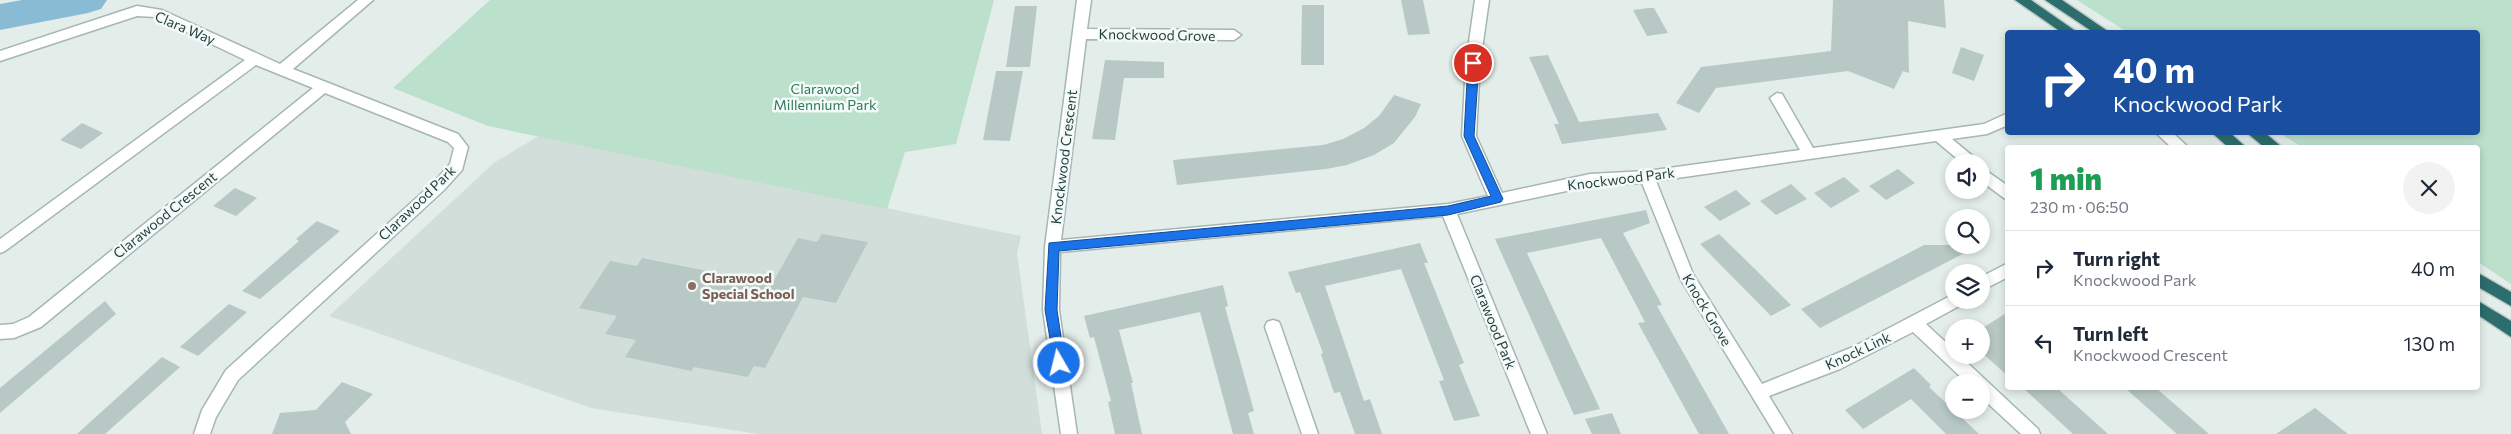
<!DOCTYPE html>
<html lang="en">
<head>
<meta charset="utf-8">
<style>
	:root { --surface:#fff; --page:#f2f2f3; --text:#1f2937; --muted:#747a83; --line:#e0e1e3 }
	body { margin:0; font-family:Commissioner,sans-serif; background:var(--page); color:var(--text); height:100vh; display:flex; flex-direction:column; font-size:19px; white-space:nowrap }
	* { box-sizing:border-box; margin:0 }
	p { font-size:16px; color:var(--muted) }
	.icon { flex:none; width:28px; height:28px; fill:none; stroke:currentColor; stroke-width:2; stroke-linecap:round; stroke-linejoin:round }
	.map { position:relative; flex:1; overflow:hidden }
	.details { position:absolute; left:2005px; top:145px; width:475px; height:245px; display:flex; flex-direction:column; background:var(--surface); border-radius:5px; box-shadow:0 2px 8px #0003 }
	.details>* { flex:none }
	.guide { position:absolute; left:2005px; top:30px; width:475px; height:105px; border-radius:5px; box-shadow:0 2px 8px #0003; background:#1a4fa0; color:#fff; overflow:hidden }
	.tools { position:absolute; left:1945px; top:154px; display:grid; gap:10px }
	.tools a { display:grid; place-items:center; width:45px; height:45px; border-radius:50%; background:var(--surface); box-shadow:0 2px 8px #0003; font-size:25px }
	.pin { position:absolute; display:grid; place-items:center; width:42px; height:42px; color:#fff; margin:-21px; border:2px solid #fff; border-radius:50%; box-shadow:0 1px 5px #0007 }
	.me { position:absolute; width:55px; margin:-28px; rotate:352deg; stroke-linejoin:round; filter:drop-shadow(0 0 4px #0008) }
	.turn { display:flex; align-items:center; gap:18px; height:105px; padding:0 25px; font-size:22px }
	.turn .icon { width:65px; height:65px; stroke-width:2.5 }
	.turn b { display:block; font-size:35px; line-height:42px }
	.round { display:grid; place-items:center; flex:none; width:52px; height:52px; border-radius:26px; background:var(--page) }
	.headline { display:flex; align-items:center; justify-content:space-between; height:85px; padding:0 25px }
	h1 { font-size:30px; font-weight:800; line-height:38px; color:#1e9e55 }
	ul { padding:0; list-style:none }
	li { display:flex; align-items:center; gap:15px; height:75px; padding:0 25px; border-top:1px solid var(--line) }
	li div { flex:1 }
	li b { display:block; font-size:19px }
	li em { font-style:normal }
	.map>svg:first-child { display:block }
</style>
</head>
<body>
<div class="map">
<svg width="2511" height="434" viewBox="0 0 2511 434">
	<rect width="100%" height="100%" fill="#e3eeeb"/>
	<polygon fill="#d1deda" points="539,136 1021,236 1017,253 1042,434 758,434 591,408 329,316 495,162"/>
	<g fill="#bbe0cc">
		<polygon points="490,0 994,0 956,144 905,152 887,209 488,126 393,88"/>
		<polygon points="2077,0 2511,0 2511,284 2478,262 2478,148 2302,147 2279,133 2478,132 2478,32 2127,32"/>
	</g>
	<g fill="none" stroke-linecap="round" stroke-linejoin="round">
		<polygon fill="#89bbd5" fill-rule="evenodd" points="22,0 107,0 101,9 88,13 0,30 0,4"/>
	</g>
	<g fill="#b8c9c5">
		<polygon points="1401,0 1423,0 1430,34 1408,35"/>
		<polygon points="1833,0 1944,0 1946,28 1908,21 1909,73 1903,71 1894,89 1848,71 1716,88 1699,113 1676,103 1701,67 1831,51"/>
		<polygon points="1302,5 1324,5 1324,65 1301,65"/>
		<polygon points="1015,6 1037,6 1030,67 1006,67"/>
		<polygon points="1648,8 1654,8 1668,33 1647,36 1633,10"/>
		<polygon points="1961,47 1984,55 1974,81 1952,73"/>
		<polygon points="1548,55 1579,122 1658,113 1667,130 1562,144 1554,124 1559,124 1529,57"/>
		<polygon points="1105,60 1164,62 1164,78 1124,78 1115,140 1092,139"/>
		<polygon points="996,71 1023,71 1010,141 983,140"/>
		<polygon points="1394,95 1421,104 1415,117 1394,143 1374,155 1347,165 1326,169 1177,185 1173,160 1323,145 1343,139 1364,128 1379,116"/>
		<polygon points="82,123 103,133 81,149 60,140"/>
		<polygon points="1898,169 1915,183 1886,200 1869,186"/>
		<polygon points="1844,177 1860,191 1831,208 1814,193"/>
		<polygon points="1791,184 1807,199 1776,215 1760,201"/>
		<polygon points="235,188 257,198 236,216 213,206"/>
		<polygon points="1736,190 1751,204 1720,221 1704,207"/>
		<polygon points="1646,210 1650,223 1623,233 1662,305 1657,306 1729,434 1699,434 1638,323 1645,322 1601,238 1527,253 1600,409 1574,415 1495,239"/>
		<polygon points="317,221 340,231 260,299 242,291 299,241 296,239"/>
		<polygon points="822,234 868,242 836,303 803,297 765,368 754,366 748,377 694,367 691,371 625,357 636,340 605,334 617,316 579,308 610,261 637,266 642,258 772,284 798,238 817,242"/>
		<polygon points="1719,234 1755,269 1791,305 1771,316 1700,244"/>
		<polygon points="1420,243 1428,263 1424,263 1464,363 1459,365 1480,416 1454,421 1439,381 1444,380 1401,269 1325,286 1364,401 1370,399 1382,434 1355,434 1340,392 1334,393 1321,354 1323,353 1300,292 1296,293 1288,272"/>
		<polygon points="1924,245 1980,245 1820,328 1801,309"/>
		<polygon points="1223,285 1228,306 1225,307 1254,411 1248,413 1254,434 1233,434 1200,312 1119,330 1133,383 1131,383 1142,434 1115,434 1108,402 1111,401 1094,337 1090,338 1084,316"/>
		<polygon points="105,301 116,314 0,413 0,388"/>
		<polygon points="229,304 247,312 198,356 180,347"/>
		<polygon points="2008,312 2008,376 1981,352 1981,329"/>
		<polygon points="162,357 180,367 105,434 77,434"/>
		<polygon points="1914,368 1931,385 1929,387 1979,434 1946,434 1911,399 1863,429 1845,410"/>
		<polygon points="342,382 373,394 345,422 351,434 272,434 280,413 316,410"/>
		<polygon points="2023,388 2057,388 2108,434 2073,434"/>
		<polygon points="2125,388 2156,388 2209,434 2177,434"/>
		<polygon points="2315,408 2348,434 2276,434"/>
		<polygon points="1612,413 1621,434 1592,434 1585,419"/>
	</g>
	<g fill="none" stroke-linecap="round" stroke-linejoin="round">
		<g stroke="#a5b6b4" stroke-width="3">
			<g id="minor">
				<polygon points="358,0 373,0 293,69 458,134 468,147 462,170 444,190 238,380 216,417 210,434 194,434 202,410 226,370 434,182 450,164 454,148 448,142 325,93 41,327 14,338 0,339 0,325 13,324 29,317 313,88 256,65 5,251 0,253 0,239 245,60 155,17 137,16 0,61 0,51 137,6 162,10 280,64"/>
				<polygon points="1077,0 1091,0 1087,29 1234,30 1241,35 1234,40 1086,39 1061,240 1448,204 1488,196 1462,136 1466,63 1475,0 1489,0 1480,63 1476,136 1502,193 1590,174 1647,171 1800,150 1770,98 1777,93 1782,94 1813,148 1984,124 2008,113 2008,125 1987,134 1952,139 1975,158 1977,162 1961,162 1936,141 1656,181 1693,274 1762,384 1853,347 1954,294 1954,300 1963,300 1961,305 1926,324 1954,350 1954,355 1959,355 2038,429 2040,434 2021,434 1981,397 1981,382 1966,382 1913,332 1840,369 1769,396 1792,434 1775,434 1681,280 1642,183 1590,186 1457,214 1547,434 1531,434 1443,216 1060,252 1059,310 1077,434 1061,434 1043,310 1045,247"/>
				<polygon points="2155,132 2172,132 2189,148 2172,148"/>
				<polygon points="1981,167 2008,186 2008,201 1981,181"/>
				<polygon points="2008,263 2008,277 1981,291 1981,277"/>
				<polygon points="1273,320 1279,322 1281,327 1318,434 1302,434 1265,327 1267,322"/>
			</g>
		</g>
		<g stroke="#c1cac9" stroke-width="3">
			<g id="highway">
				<polygon points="2015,0 2031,0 2077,32 2061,32"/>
				<polygon points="2045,0 2062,0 2109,32 2093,32"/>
				<polygon points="2211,132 2229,132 2247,148 2229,148"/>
				<polygon points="2246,132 2264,132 2283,148 2265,148"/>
				<polygon points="2478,273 2511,292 2511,306 2478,287"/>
				<polygon points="2478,301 2511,321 2511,337 2478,315"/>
			</g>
		</g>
		<use href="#minor" fill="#fff" fill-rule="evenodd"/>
		<use href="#highway" fill="#2c6e6d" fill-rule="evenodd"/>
	</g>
	<polygon fill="#1a73e8" stroke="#114b97" points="1473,59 1479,63 1474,136 1503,199 1501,202 1448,215 1059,251 1057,310 1065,363 1063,367 1055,367 1045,310 1049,243 1448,206 1491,196 1464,136 1468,63"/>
	<circle fill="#8d6e63" stroke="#f4faf8" stroke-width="2" cx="692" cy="286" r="5"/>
	<g text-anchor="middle" stroke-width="5" stroke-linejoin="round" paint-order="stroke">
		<g font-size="14" fill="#22403e" stroke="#f4faf8">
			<text transform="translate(185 28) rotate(23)" y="5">Clara Way</text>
			<text transform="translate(1157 35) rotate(1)" y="5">Knockwood Grove</text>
			<text transform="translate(1064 157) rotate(-83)" y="5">Knockwood Crescent</text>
			<text transform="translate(1621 179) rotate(-7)" y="5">Knockwood Park</text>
			<text transform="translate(417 203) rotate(-44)" y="5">Clarawood Park</text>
			<text transform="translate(165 215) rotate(-39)" y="5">Clarawood Crescent</text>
			<text transform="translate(1707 310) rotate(59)" y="5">Knock Grove</text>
			<text transform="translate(1493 322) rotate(68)" y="5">Clarawood Park</text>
			<text transform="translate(1858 351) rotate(-25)" y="5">Knock Link</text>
		</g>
		<g font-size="14" fill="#2a7a58" stroke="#f4faf8">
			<text x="825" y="94">Clarawood<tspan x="825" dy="16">Millennium Park</tspan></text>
		</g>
		<g font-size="14" font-weight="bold" fill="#785e54" stroke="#f4faf8" text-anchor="start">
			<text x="702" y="283">Clarawood<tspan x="702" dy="16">Special School</tspan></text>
		</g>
	</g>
</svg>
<div class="tools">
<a><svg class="icon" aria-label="sound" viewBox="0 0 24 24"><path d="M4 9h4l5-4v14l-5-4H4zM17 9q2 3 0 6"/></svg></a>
<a><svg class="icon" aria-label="search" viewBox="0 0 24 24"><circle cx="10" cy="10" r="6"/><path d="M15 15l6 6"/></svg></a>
<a><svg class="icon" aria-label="layers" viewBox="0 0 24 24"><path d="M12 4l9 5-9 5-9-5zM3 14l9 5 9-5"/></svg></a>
<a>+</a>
<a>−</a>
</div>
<div class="pin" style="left:1473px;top:63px;background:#d93025"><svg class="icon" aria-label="arrive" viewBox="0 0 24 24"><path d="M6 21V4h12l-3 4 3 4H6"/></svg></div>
<svg class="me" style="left:1059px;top:363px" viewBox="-20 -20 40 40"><circle r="17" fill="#1a73e8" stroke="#fff" stroke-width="3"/><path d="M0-11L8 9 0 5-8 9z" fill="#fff"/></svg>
<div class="guide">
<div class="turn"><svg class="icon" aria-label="right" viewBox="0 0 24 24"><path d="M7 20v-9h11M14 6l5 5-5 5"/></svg><div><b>40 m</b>Knockwood Park</div></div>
</div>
<section class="details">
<div class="headline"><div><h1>1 min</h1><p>230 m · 06:50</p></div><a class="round"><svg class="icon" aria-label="close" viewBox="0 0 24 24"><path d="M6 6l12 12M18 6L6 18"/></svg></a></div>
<ul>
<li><svg class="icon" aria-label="right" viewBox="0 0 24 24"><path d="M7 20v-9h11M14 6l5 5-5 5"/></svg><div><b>Turn right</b><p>Knockwood Park</p></div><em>40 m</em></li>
<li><svg class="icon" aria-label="left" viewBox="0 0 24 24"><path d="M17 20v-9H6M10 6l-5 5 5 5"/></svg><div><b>Turn left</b><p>Knockwood Crescent</p></div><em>130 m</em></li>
</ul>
</section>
</div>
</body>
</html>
